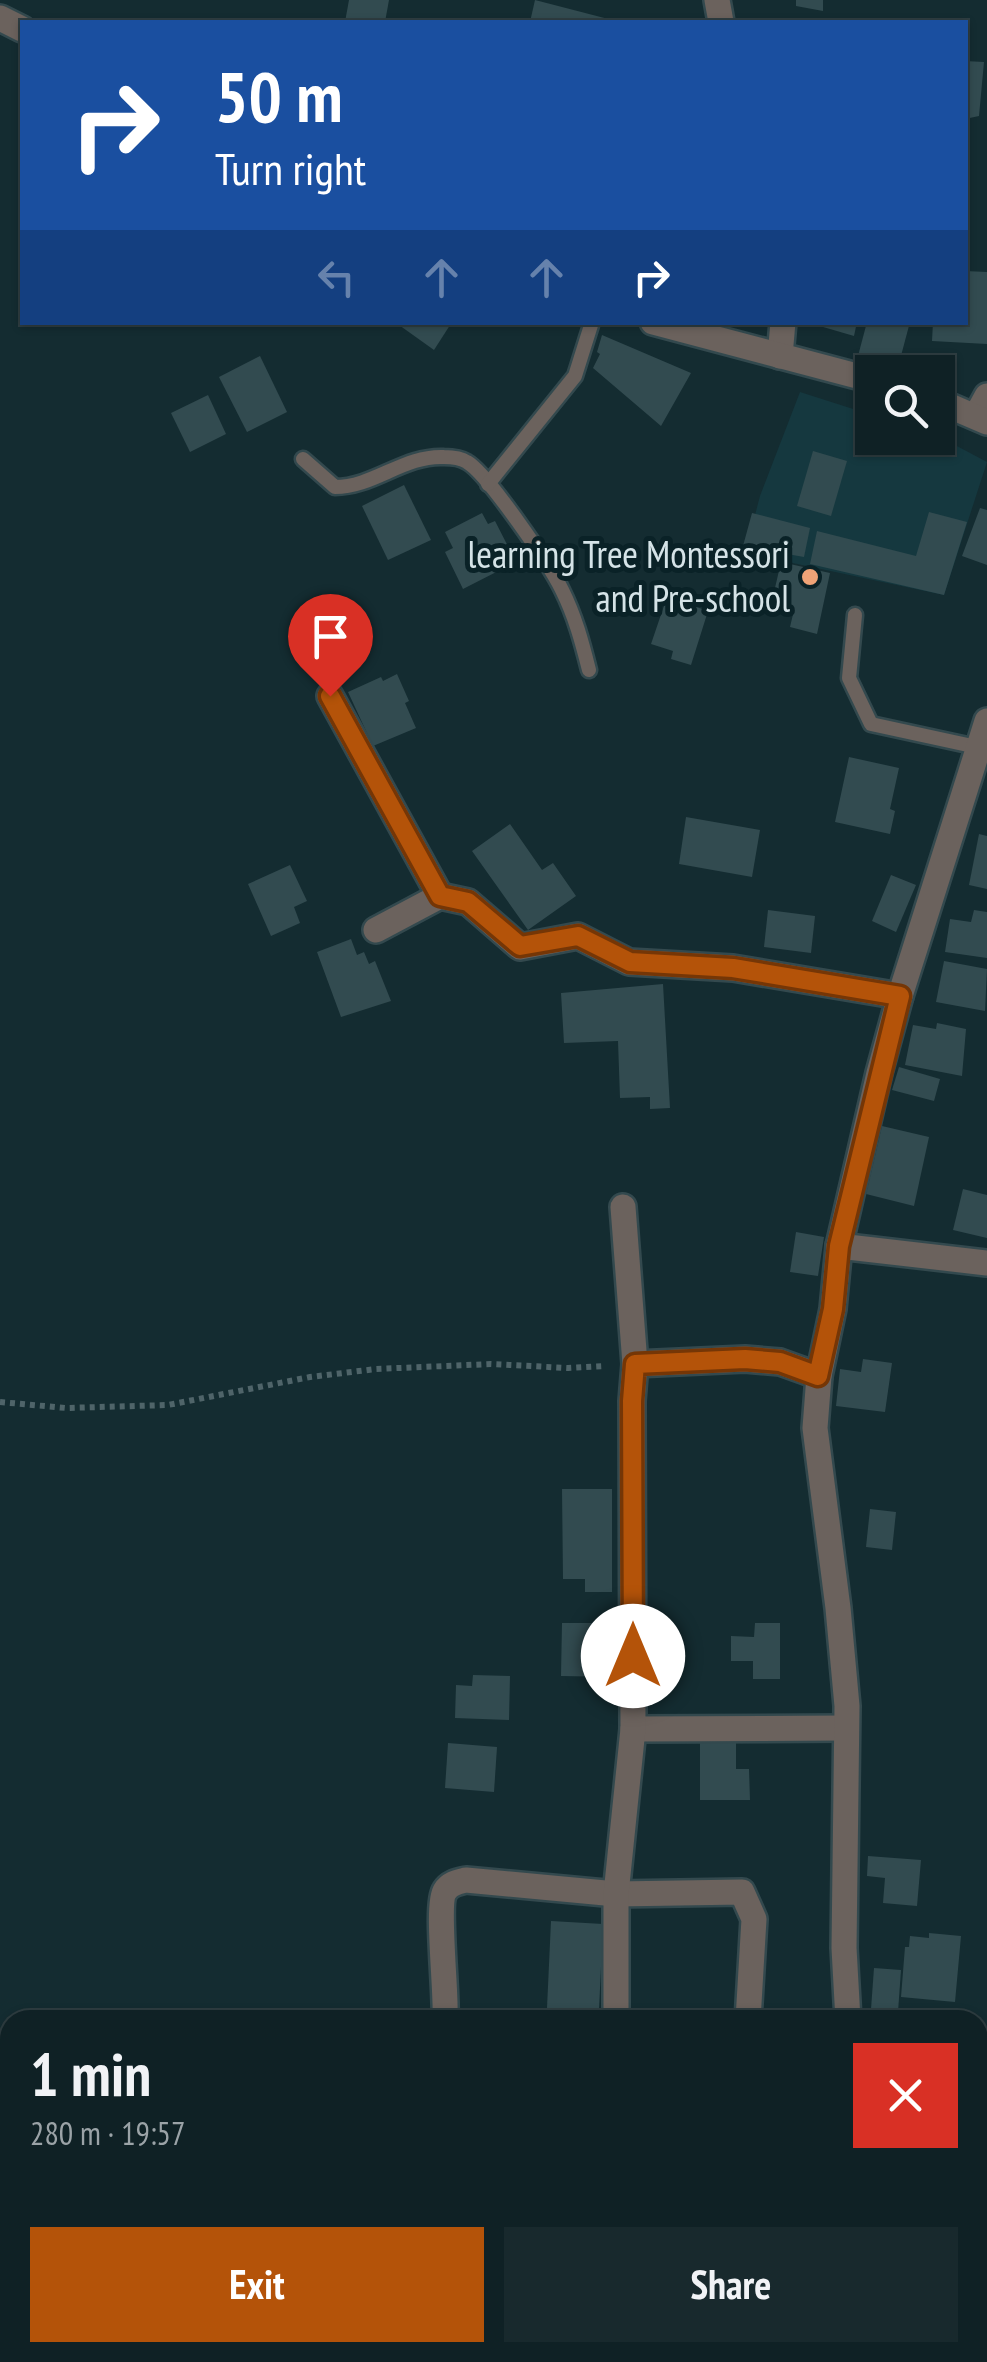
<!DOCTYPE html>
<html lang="en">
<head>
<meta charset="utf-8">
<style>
	:root { --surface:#0f2125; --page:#18292d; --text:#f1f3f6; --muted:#9ba3a7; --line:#2f3e42; --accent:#b45309 }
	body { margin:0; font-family:"PT Sans Narrow",sans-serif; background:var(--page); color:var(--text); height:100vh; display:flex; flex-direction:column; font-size:38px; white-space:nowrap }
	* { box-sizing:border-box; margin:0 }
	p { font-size:32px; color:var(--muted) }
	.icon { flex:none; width:55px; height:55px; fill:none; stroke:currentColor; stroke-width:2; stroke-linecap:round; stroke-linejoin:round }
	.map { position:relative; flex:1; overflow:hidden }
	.side { position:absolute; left:0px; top:2010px; width:988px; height:352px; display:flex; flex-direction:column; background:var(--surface); border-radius:30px 30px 0 0; box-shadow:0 2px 8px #0004,0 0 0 2px var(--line) }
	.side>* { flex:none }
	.hud { position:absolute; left:20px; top:20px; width:948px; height:305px; border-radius:0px; box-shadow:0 2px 8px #0004,0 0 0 2px var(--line); background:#1a4fa0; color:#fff; overflow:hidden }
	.fabs { position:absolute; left:855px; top:355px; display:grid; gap:20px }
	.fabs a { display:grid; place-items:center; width:100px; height:100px; border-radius:0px; background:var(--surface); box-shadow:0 2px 8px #0004,0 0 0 2px var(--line); font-size:50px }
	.pin { position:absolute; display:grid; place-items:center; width:85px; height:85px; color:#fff; margin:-102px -42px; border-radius:50% 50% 50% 0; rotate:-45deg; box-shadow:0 0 10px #0007 }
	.pin .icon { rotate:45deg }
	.me { position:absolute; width:110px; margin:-55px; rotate:0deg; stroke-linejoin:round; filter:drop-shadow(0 0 8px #0008) }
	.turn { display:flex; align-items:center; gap:35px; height:210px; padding:0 30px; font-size:45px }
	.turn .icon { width:130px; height:130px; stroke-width:2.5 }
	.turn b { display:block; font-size:70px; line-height:85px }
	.lanes { display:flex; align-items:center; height:95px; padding:0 30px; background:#0003; justify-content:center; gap:50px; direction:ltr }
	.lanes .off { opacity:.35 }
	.round { display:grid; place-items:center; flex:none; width:105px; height:105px; border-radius:0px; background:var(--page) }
	.summary { display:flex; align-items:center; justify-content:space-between; height:170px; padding:0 30px }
	h1 { font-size:60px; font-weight:600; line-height:75px }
	.primary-button { display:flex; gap:20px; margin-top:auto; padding:20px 30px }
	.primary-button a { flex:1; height:115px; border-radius:0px; background:var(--accent); color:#fff; font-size:40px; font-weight:600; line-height:115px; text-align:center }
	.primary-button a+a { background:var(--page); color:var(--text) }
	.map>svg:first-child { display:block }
</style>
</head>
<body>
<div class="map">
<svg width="987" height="2362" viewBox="0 0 987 2362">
	<rect width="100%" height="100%" fill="#142c31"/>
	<polygon fill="#15383f" points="800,392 872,415 872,438 938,436 987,462 944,595 745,553 760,496"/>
	<g fill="#324b50">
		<polygon points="349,0 389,0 385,22 345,22"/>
		<polygon points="535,0 616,21 616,22 530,22"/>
		<polygon points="796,0 823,0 823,11 796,6"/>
		<polygon points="965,61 984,62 979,116 965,119"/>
		<polygon points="965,271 987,272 987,344 932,341 933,322 965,322"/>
		<polygon points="401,322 452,322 434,350 399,325"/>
		<polygon points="806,322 857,322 854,336"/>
		<polygon points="867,322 910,322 898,367 858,356"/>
		<polygon points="602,335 691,373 661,426 593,368 600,354 597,352"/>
		<polygon points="260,356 287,412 247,432 219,377"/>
		<polygon points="208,395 226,434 190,452 171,413"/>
		<polygon points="813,451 847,461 831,516 797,506"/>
		<polygon points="404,485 431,540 388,560 362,506"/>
		<polygon points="980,508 987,510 987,565 962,556"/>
		<polygon points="929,512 967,522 944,595 810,564 817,531 916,556"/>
		<polygon points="482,513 488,524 495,521 516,562 463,589 445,552 453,548 445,532"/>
		<polygon points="752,513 810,528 804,557 743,546"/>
		<polygon points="781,562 830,573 817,634 790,627 794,610 771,605"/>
		<polygon points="667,597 708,611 691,665 671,659 673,651 651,644"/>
		<polygon points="397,674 409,701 405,703 416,728 373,746 348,692 381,677 383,681"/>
		<polygon points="849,757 899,768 890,809 895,811 890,834 835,822"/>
		<polygon points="686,817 760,830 752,877 679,864"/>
		<polygon points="510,824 542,870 553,863 576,896 528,930 472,851"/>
		<polygon points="979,834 987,836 987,889 969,885"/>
		<polygon points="290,865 307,901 294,907 300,923 271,936 248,884"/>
		<polygon points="891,875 916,885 896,932 872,921"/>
		<polygon points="768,910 815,916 811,953 764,947"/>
		<polygon points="974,910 987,912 987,958 945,952 950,919 971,922"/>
		<polygon points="351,939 357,955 364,952 369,964 375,961 391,1001 341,1017 317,952"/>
		<polygon points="944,961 987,969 985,1011 936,1002"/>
		<polygon points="663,984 670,1108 650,1109 650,1097 620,1098 618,1041 564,1043 561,993"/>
		<polygon points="937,1023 966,1029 962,1076 905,1065 913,1025 936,1029"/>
		<polygon points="899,1067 940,1079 934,1101 892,1090"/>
		<polygon points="882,1126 929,1137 914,1206 866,1194"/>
		<polygon points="963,1189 987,1195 987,1238 953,1230"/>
		<polygon points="796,1232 824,1237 818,1276 790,1272"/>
		<polygon points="863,1359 892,1363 885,1412 836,1406 840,1369 861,1372"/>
		<polygon points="562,1489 612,1489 612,1592 585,1592 585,1579 563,1579"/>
		<polygon points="870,1509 896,1512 892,1550 866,1547"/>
		<polygon points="562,1623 601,1623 601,1636 616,1636 615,1677 561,1676"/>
		<polygon points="755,1623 780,1623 780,1679 753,1679 753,1661 731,1661 731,1636 754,1637"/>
		<polygon points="473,1675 510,1676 509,1720 455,1718 456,1685 472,1686"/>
		<polygon points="700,1742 736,1742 736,1769 749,1769 750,1800 700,1800"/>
		<polygon points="448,1743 497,1747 494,1792 445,1788"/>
		<polygon points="868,1856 921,1860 917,1906 883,1903 885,1878 867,1876"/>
		<polygon points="551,1921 603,1924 599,2010 547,2008"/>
		<polygon points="929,1933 961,1936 955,2002 901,1997 905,1947 909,1947 910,1936 929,1938"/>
		<polygon points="874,1968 901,1970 898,2012 871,2009"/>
	</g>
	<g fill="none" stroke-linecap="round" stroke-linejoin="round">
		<g stroke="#33494e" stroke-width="19">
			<g id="service">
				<path d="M 303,459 L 335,487 C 374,487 404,455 444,457 C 451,457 461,458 467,462 C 487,473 551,567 562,590 C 575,616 582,642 589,670"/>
				<polyline points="488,484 575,376 592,322"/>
				<polyline points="855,615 849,678 871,724 977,747"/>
			</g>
		</g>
		<g stroke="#33494e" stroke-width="30">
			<g id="minor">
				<polyline points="717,0 721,22"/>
				<polyline points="780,356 783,322"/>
				<polyline points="976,416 987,396"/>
				<polyline points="330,696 440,896"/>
				<polyline points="376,930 440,896 468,902 520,947 578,936 629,962 733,968 900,996"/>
				<polyline points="839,1246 987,1263"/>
				<polyline points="635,1364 745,1359 780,1362 819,1376"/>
				<polyline points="633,1729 846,1728"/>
				<path d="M 445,2020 C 447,1995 436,1904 445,1891 C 450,1883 458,1882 466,1880 L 616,1894 L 742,1892 L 754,1919 L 748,2020"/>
				<polyline points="616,2020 616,1894 633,1729 632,1401 635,1364 623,1207"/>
				<polyline points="848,2020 844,1948 847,1706 838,1608 815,1428 819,1376 833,1309 839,1246 879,1073 900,996 987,721"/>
				<polyline points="852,2352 853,2362"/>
			</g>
		</g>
		<g stroke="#33494e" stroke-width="30">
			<g id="tertiary">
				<polyline points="0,18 22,29"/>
				<polyline points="653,322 872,380"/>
				<polyline points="938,401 987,422"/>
			</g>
		</g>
		<polyline stroke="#4f6469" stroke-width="6" stroke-dasharray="5 5" stroke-linecap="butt" points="0,1402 66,1408 168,1405 310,1377 376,1369 491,1364 568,1368 604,1366"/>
		<use href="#service" stroke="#6b625d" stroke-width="14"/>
		<use href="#minor" stroke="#6b625d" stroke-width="25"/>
		<use href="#tertiary" stroke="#6b625d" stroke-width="25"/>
	</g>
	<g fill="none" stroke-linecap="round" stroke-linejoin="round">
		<g stroke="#753606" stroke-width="25">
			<polyline id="route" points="330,696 440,896 468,902 520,946 578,936 630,962 733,968 900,996 839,1246 833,1309 818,1376 780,1362 745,1359 635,1364 632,1401 633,1656"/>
		</g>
		<use href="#route" stroke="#b45309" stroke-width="18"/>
	</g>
	<circle fill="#efa377" stroke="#0a2227" stroke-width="4" cx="810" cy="577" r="10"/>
	<g text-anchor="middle" stroke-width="10" stroke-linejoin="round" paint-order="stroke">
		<g font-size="38" fill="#d5e3e7" stroke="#0a2227" text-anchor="end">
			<text x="790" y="568">learning Tree Montessori<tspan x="790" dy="44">and Pre-school</tspan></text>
		</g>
	</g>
</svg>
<div class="fabs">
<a><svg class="icon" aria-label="search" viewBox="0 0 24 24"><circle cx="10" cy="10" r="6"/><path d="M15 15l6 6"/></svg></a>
</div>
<div class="pin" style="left:330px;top:696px;background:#d93025"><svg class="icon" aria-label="arrive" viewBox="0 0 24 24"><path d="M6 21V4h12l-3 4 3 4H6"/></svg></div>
<svg class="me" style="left:633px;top:1656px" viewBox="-20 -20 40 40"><circle r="19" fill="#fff"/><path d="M0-13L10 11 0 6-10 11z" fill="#b45309"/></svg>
<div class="hud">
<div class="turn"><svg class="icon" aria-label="right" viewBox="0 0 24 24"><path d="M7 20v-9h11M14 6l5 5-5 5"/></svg><div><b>50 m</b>Turn right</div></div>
<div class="lanes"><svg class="icon off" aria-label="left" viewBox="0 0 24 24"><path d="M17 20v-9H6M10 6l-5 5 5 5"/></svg><svg class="icon off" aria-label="ahead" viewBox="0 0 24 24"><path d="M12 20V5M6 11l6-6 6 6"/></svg><svg class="icon off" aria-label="ahead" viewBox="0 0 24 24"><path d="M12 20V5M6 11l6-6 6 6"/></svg><svg class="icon" aria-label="right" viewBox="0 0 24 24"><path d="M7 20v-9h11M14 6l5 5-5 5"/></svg></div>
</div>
<section class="side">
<div class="summary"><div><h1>1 min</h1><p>280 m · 19:57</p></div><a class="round" style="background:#d93025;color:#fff"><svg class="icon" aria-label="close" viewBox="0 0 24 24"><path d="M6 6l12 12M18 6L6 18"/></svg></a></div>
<div class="primary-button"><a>Exit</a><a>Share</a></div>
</section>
</div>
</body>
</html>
